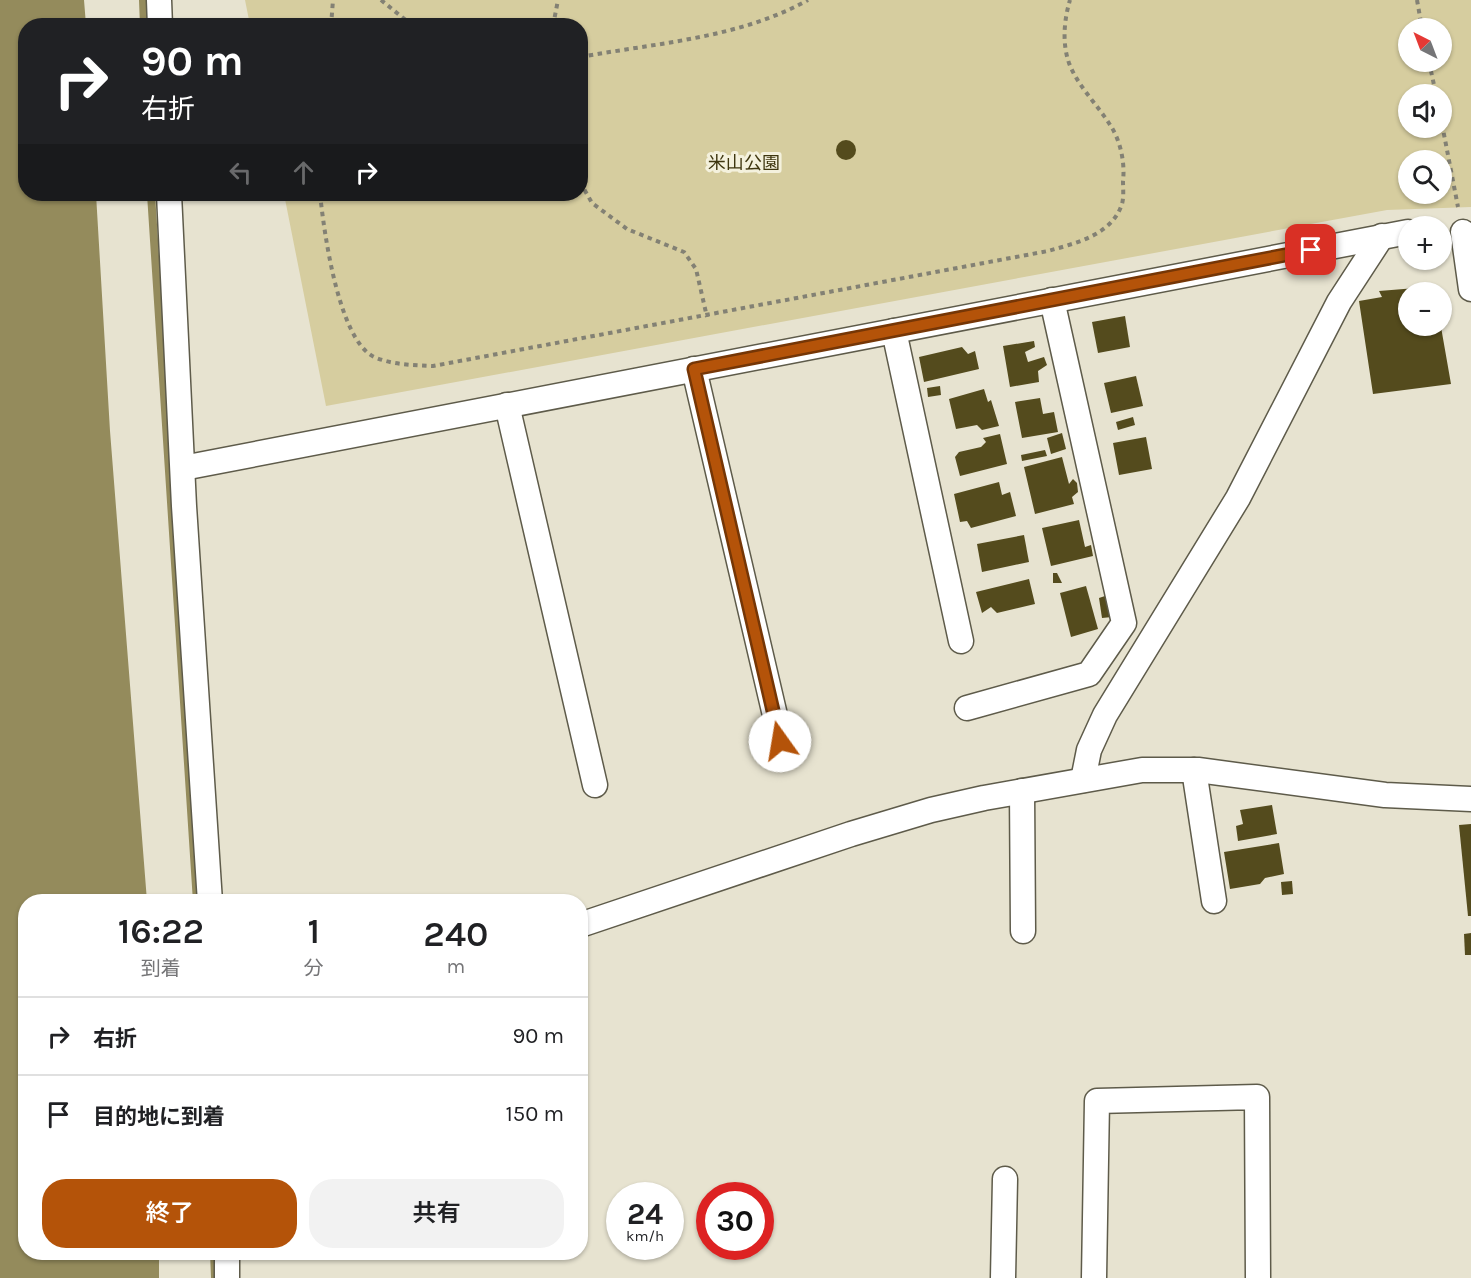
<!DOCTYPE html>
<html lang="ja">
<head>
<meta charset="utf-8">
<style>
	:root { --surface:#fff; --page:#f2f2f2; --text:#202124; --muted:#757577; --line:#e0e0e0; --accent:#b45309 }
	body { margin:0; font-family:Karla,"Noto Sans JP",sans-serif; background:var(--page); color:var(--text); height:100vh; display:flex; flex-direction:column; font-size:22px; white-space:nowrap }
	* { box-sizing:border-box; margin:0 }
	p { font-size:20px; color:var(--muted) }
	.icon { flex:none; width:33px; height:33px; fill:none; stroke:currentColor; stroke-width:2; stroke-linecap:round; stroke-linejoin:round }
	.map { position:relative; flex:1; overflow:hidden }
	.details { position:absolute; left:18px; top:894px; width:570px; height:366px; display:flex; flex-direction:column; background:var(--surface); border-radius:24px; box-shadow:0 2px 4px #0004 }
	.details>* { flex:none }
	.hud { position:absolute; left:18px; top:18px; width:570px; height:183px; border-radius:24px; box-shadow:0 2px 4px #0004; background:#202124; color:#fff; overflow:hidden }
	.needle { width:39px; rotate:318deg }
	.tools { position:absolute; left:1398px; top:18px; display:grid; gap:12px }
	.tools a { display:grid; place-items:center; width:54px; height:54px; border-radius:50%; background:var(--surface); box-shadow:0 2px 4px #0004; font-size:30px }
	.speed { position:absolute; left:606px; top:1182px; display:flex; gap:12px; font-size:30px; font-weight:700; text-align:center }
	.speed>* { display:grid; place-content:center; width:78px; height:78px; border-radius:50%; background:var(--surface); box-shadow:0 2px 4px #0004; line-height:1 }
	.speed small { font-size:15px; font-weight:400 }
	.speed .limit { border:9px solid #d22; background:#fff; color:#111 }
	.pin { position:absolute; display:grid; place-items:center; width:51px; height:51px; color:#fff; margin:-26px; border-radius:12px; box-shadow:0 3px 9px #0006 }
	.me { position:absolute; width:66px; margin:-33px; rotate:347deg; stroke-linejoin:round; filter:drop-shadow(0 0 4px #0008) }
	.turn { display:flex; align-items:center; gap:21px; height:126px; padding:0 24px; font-size:27px }
	.turn .icon { width:78px; height:78px; stroke-width:2.5 }
	.turn b { display:block; font-size:42px; line-height:51px }
	.lanes { display:flex; align-items:center; height:57px; padding:0 24px; background:#0003; justify-content:center; gap:30px; direction:ltr }
	.lanes .off { opacity:.35 }
	.eta { display:flex; justify-content:space-evenly; align-items:center; height:102px; text-align:center }
	.eta b { font-size:36px; font-weight:600; line-height:42px }
	.action { display:flex; gap:12px; margin-top:auto; padding:12px 24px }
	.action a { flex:1; height:69px; border-radius:24px; background:var(--accent); color:#fff; font-size:24px; font-weight:600; line-height:69px; text-align:center }
	.action a+a { background:var(--page); color:var(--text) }
	ul { padding:0; list-style:none }
	li { display:flex; align-items:center; gap:18px; height:78px; padding:0 24px; border-top:2px solid var(--line) }
	li div { flex:1 }
	li b { display:block; font-size:22px }
	li em { font-style:normal }
	.map>svg:first-child { display:block }
</style>
</head>
<body>
<div class="map">
<svg width="1471" height="1278" viewBox="0 0 1471 1278">
	<rect width="100%" height="100%" fill="#e7e3d0"/>
	<path fill="#d6cd9f" fill-rule="evenodd" d="M 245,0 L 1471,0 L 1471,207 L 1387,210 L 326,406 L 284,194 L 580,194 L 580,26 L 250,25 ZM 1408,28 L 1442,28 L 1442,62 L 1408,62 ZM 1442,94 L 1442,128 L 1408,128 L 1408,94 ZM 1442,160 L 1442,194 L 1408,194 L 1408,160 Z"/>
	<polygon fill="#948b5c" points="0,0 84,0 86,25 26,26 26,194 96,194 110,431 147,901 26,902 26,1252 159,1253 159,1278 0,1278"/>
	<g fill="none" stroke-linecap="round" stroke-linejoin="round">
		<g stroke="#948b5c" stroke-width="8">
			<polyline points="143,0 144,26"/>
			<polyline points="151,194 197,902"/>
			<polyline points="214,1252 215,1278"/>
		</g>
	</g>
	<g fill="#544b1d">
		<circle cx="846" cy="150" r="10"/>
		<polygon points="1416,288 1417,292 1408,292 1408,326 1441,327 1451,384 1373,394 1359,301 1382,297 1379,291"/>
		<polygon points="1125,316 1130,347 1098,353 1092,322"/>
		<polygon points="1034,341 1035,347 1025,352 1028,362 1044,357 1047,365 1038,371 1039,382 1010,387 1003,346"/>
		<polygon points="962,347 968,354 975,351 979,369 924,382 919,357"/>
		<polygon points="1136,376 1143,406 1111,413 1104,383"/>
		<polygon points="940,386 941,395 928,397 927,388"/>
		<polygon points="984,389 988,402 991,400 999,426 982,430 977,425 956,429 949,399"/>
		<polygon points="1040,398 1043,414 1054,412 1058,432 1022,438 1015,402"/>
		<polygon points="1133,417 1135,425 1118,430 1116,422"/>
		<polygon points="1062,433 1066,449 1051,454 1047,438"/>
		<polygon points="1000,434 1007,464 960,476 955,457 959,452 981,447 986,442 983,438"/>
		<polygon points="1146,437 1152,469 1119,475 1113,443"/>
		<polygon points="1045,450 1047,456 1022,461 1021,455"/>
		<polygon points="1062,457 1069,484 1073,479 1077,483 1078,492 1072,497 1074,504 1035,514 1024,467"/>
		<polygon points="999,482 1002,495 1010,492 1016,516 971,528 967,521 960,522 954,494"/>
		<polygon points="1079,520 1085,547 1091,545 1093,556 1051,566 1042,528"/>
		<polygon points="1024,535 1029,562 982,572 977,544"/>
		<polygon points="1053,573 1057,573 1062,583 1053,583"/>
		<polygon points="1029,579 1035,604 997,613 991,607 982,613 976,592"/>
		<polygon points="1086,586 1098,629 1071,637 1060,593"/>
		<polygon points="1105,596 1112,617 1102,618 1099,598"/>
		<polygon points="1272,805 1277,834 1238,841 1236,826 1243,824 1240,810"/>
		<polygon points="1471,824 1471,916 1468,916 1459,825"/>
		<polygon points="1279,843 1284,874 1265,878 1260,884 1230,889 1224,852"/>
		<polygon points="1292,881 1293,894 1282,895 1281,882"/>
		<polygon points="1471,933 1471,955 1465,955 1464,934"/>
	</g>
	<g fill="none" stroke-linecap="round" stroke-linejoin="round">
		<g stroke="#5e5b4a" stroke-width="27">
			<g id="minor">
				<polyline points="159,0 160,26"/>
				<polyline points="169,194 184,506 210,902"/>
				<polyline points="1463,232 1471,289"/>
				<polyline points="894,331 961,641"/>
				<polyline points="694,369 781,741"/>
				<polyline points="507,405 595,785"/>
				<polyline points="183,468 1408,232"/>
				<polyline points="967,708 1089,674 1124,623 1052,300"/>
				<polyline points="1194,770 1214,901"/>
				<polyline points="1083,780 1089,750 1105,715 1238,498 1339,302 1382,236"/>
				<polyline points="1022,791 1023,931"/>
				<polyline points="580,925 851,834 931,810 984,798 1142,770 1198,770 1385,795 1471,799"/>
				<polyline points="227,1252 227,1278"/>
				<polyline points="1003,1278 1005,1179"/>
				<polyline points="1094,1278 1097,1101 1257,1097 1258,1278"/>
			</g>
		</g>
		<g stroke="#838174" stroke-width="4" stroke-dasharray="4.5 4.5" stroke-linecap="butt">
			<polyline points="381,0 413,26"/>
			<polyline points="1417,0 1422,28"/>
			<polyline points="331,26 333,0"/>
			<polyline points="553,26 558,0"/>
			<path d="M 580,57 C 657,43 740,38 808,0"/>
			<polyline points="1429,62 1436,94"/>
			<polyline points="1442,124 1458,207"/>
			<polyline points="580,182 592,203 627,229 684,252 696,269 707,317"/>
			<path d="M 320,194 C 324,231 338,339 374,357 C 393,365 413,365 433,366 L 1048,251 C 1076,243 1112,235 1122,204 C 1124,197 1123,188 1123,181 C 1125,164 1121,143 1112,128 C 1099,106 1078,87 1069,63 C 1062,43 1064,20 1070,0"/>
		</g>
		<use href="#minor" stroke="#fff" stroke-width="24"/>
	</g>
	<g fill="none" stroke-linecap="round" stroke-linejoin="round">
		<g stroke="#753606" stroke-width="15">
			<polyline id="route" points="780,741 694,369 1311,250"/>
		</g>
		<use href="#route" stroke="#b45309" stroke-width="10"/>
	</g>
	<g text-anchor="middle" stroke-width="6" stroke-linejoin="round" paint-order="stroke">
		<g font-size="18" fill="#3e360f" stroke="#f4f1dd">
			<text x="744" y="169">米山公園</text>
		</g>
	</g>
</svg>
<div class="tools">
<a><svg class="needle" viewBox="-14 -14 28 28"><path d="M0-13l5 13h-10z" fill="#e53935"/><path d="M0 13l5-13h-10z" fill="#757577"/></svg></a>
<a><svg class="icon" aria-label="sound" viewBox="0 0 24 24"><path d="M4 9h4l5-4v14l-5-4H4zM17 9q2 3 0 6"/></svg></a>
<a><svg class="icon" aria-label="search" viewBox="0 0 24 24"><circle cx="10" cy="10" r="6"/><path d="M15 15l6 6"/></svg></a>
<a>+</a>
<a>−</a>
</div>
<div class="speed"><div>24<small>km/h</small></div><div class="limit">30</div></div>
<div class="pin" style="left:1311px;top:250px;background:#d93025"><svg class="icon" aria-label="arrive" viewBox="0 0 24 24"><path d="M6 21V4h12l-3 4 3 4H6"/></svg></div>
<svg class="me" style="left:780px;top:741px" viewBox="-20 -20 40 40"><circle r="19" fill="#fff"/><path d="M0-13L10 11 0 6-10 11z" fill="#b45309"/></svg>
<div class="hud">
<div class="turn"><svg class="icon" aria-label="right" viewBox="0 0 24 24"><path d="M7 20v-9h11M14 6l5 5-5 5"/></svg><div><b>90 m</b>右折</div></div>
<div class="lanes"><svg class="icon off" aria-label="left" viewBox="0 0 24 24"><path d="M17 20v-9H6M10 6l-5 5 5 5"/></svg><svg class="icon off" aria-label="ahead" viewBox="0 0 24 24"><path d="M12 20V5M6 11l6-6 6 6"/></svg><svg class="icon" aria-label="right" viewBox="0 0 24 24"><path d="M7 20v-9h11M14 6l5 5-5 5"/></svg></div>
</div>
<section class="details">
<div class="eta">
<div><b>16:22</b><p>到着</p></div>
<div><b>1</b><p>分</p></div>
<div><b>240</b><p>m</p></div>
</div>
<ul>
<li><svg class="icon" aria-label="right" viewBox="0 0 24 24"><path d="M7 20v-9h11M14 6l5 5-5 5"/></svg><div><b>右折</b></div><em>90 m</em></li>
<li><svg class="icon" aria-label="arrive" viewBox="0 0 24 24"><path d="M6 21V4h12l-3 4 3 4H6"/></svg><div><b>目的地に到着</b></div><em>150 m</em></li>
</ul>
<div class="action"><a>終了</a><a>共有</a></div>
</section>
</div>
</body>
</html>
